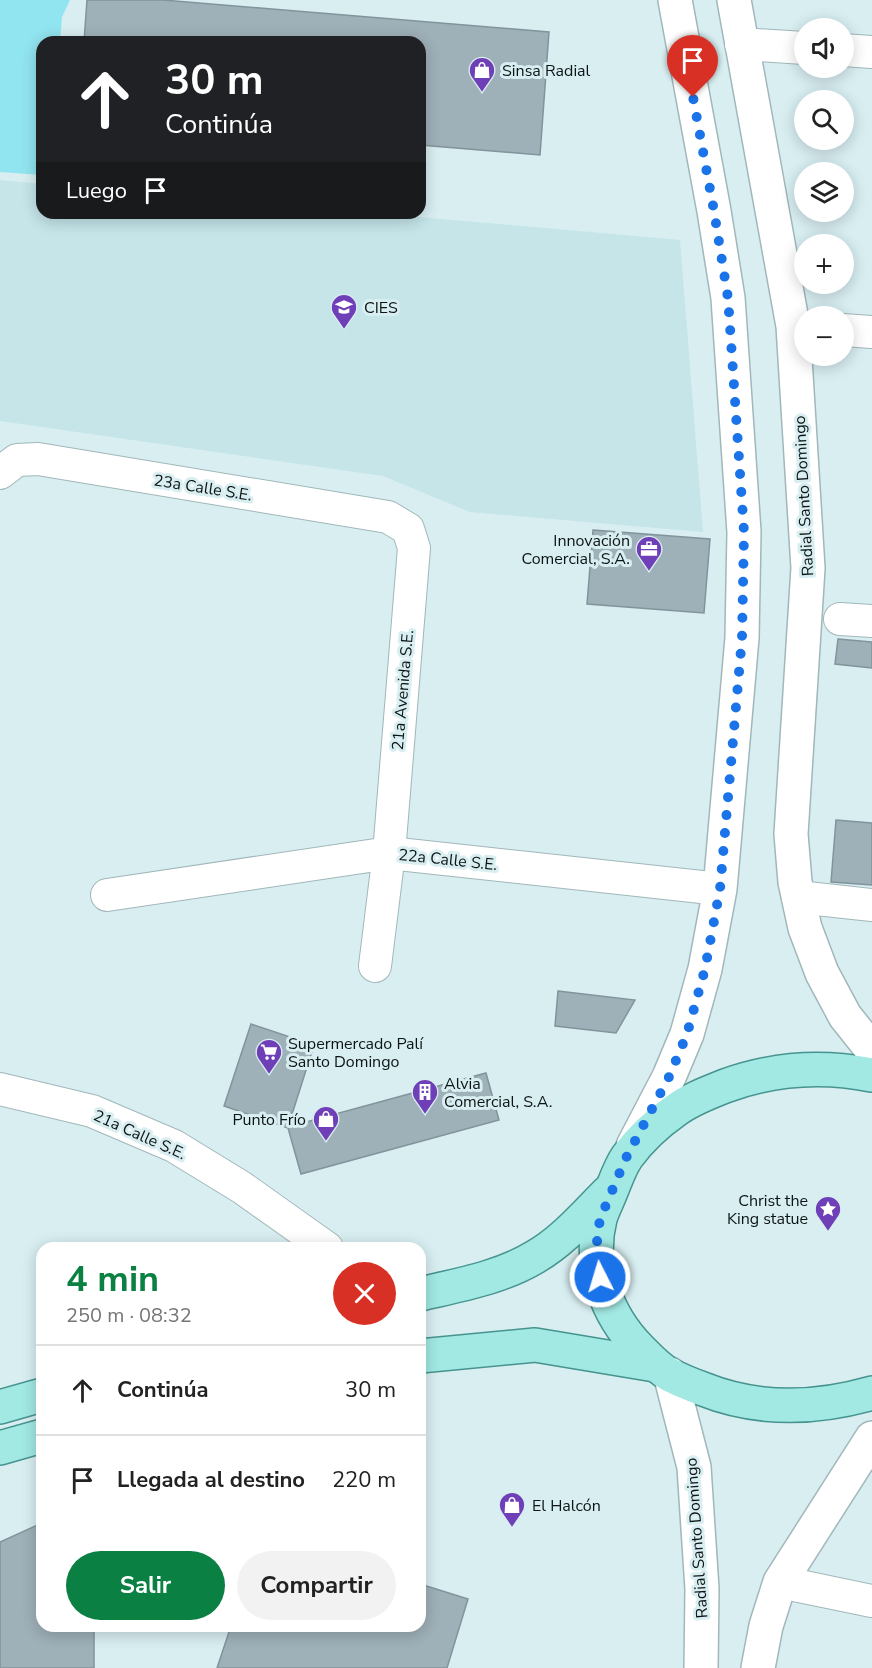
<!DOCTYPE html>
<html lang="es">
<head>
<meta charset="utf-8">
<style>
	:root { --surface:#fff; --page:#f2f2f2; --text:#222; --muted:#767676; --line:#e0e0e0; --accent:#0b8043 }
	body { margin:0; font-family:"Nunito Sans",sans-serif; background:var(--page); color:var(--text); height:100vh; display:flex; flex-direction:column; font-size:22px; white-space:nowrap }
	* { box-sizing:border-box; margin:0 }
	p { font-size:20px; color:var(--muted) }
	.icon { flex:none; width:33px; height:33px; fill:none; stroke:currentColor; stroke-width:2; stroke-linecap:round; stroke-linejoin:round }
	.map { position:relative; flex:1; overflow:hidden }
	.side { position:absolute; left:36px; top:1242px; width:390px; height:390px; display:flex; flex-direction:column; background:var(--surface); border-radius:18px; box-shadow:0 3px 15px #0003 }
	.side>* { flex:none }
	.banner { position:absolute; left:36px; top:36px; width:390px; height:183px; border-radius:18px; box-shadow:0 3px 15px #0003; background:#202124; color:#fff; overflow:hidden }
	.fabs { position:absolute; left:794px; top:18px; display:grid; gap:12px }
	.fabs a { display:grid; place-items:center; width:60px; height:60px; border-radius:50%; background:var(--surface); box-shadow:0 3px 15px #0003; font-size:30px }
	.pin { position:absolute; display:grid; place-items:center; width:51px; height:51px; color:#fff; margin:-62px -26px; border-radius:50% 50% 50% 0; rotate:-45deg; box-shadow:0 0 6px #0007 }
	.pin .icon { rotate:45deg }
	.me { position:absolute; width:66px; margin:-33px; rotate:355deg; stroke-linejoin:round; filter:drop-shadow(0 0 4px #0008) }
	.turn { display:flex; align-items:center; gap:21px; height:126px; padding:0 30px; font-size:27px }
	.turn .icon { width:78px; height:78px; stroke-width:2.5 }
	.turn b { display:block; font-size:42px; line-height:51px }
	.then { display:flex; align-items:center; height:57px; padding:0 30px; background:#0003; gap:12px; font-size:22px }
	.round { display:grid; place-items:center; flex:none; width:63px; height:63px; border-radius:32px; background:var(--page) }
	.head { display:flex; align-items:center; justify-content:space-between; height:102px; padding:0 30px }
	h1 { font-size:36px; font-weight:700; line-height:45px; color:var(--accent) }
	.primary-button { display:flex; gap:12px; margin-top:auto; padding:12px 30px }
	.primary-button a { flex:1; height:69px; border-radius:36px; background:var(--accent); color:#fff; font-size:24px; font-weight:700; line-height:69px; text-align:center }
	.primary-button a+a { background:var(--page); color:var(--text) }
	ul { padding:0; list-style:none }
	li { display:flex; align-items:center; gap:18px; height:90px; padding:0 30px; border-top:2px solid var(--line) }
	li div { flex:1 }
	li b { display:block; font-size:22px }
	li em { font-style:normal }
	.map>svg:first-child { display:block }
</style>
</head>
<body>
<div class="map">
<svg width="872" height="1668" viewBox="0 0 872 1668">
	<rect width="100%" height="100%" fill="#d8eef1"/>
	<polygon fill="#c5e5e9" points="0,180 42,184 42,213 373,213 680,240 703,532 470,512 383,476 0,421"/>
	<polygon fill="#91e5f0" points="0,0 70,0 62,17 60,42 42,42 42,175 0,172"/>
	<g fill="#9eb0b8" stroke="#82949b" stroke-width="1.5">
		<polygon points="87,0 163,0 549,32 540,155 420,145 420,42 84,42"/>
		<polygon points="593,530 710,539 704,613 587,604"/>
		<polygon points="838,639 872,642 872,668 835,664"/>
		<polygon points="836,820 872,823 872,885 831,882"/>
		<polygon points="558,991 635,1000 616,1033 555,1026"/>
		<polygon points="251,1024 314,1045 288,1127 486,1073 499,1120 301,1174 288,1128 224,1106"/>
		<polygon points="42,1523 42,1626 94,1626 94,1668 0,1668 0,1542"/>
		<polygon points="420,1584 468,1599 447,1668 217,1668 231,1626 420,1626"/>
	</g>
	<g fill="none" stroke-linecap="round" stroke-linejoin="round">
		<g stroke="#a1b7ba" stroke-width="34">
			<g id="street">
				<polyline points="741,44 804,48"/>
				<polyline points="843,50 872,52"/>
				<polyline points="843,330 872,332"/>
				<polyline points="0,473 17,460 38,459 388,517 408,529 414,548 389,853 375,966"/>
				<polyline points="840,619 872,621"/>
				<polyline points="107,895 389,853 720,889"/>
				<polyline points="798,897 872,905"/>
				<polyline points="0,1089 92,1111 174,1146 241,1187 327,1248"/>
				<polyline points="780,1582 872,1601"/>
			</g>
		</g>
		<g stroke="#a1b7ba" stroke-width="36">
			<g id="secondary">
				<polyline points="734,0 793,326 808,568 791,834 795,882 805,928 822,973 845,1016 872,1050"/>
				<polyline points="633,1146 669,1077 687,1034 705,969 720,889 742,638 744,532 728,298 714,211 675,0"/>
				<polyline points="670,1374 694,1467 702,1589 701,1668"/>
				<polyline points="758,1668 766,1626 780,1582 872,1438"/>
			</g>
		</g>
		<g stroke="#46948f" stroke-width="36">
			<g id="primary">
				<path d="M 872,1075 C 821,1065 774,1068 725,1086 C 708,1093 691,1099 676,1110 C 659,1122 640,1139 627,1157 C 620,1167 615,1182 610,1194 C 607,1202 602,1211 600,1219 C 588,1266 607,1315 639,1348 C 649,1358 658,1368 670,1375 C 680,1380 692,1385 703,1389 C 758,1411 816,1409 872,1393"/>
				<path d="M 420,1294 C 459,1285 500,1278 535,1257 C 563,1241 585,1215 608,1192"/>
				<polyline points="420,1356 535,1345 655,1365"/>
				<polyline points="0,1407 42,1395"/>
				<polyline points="0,1448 42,1436"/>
			</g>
		</g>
		<use href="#street" stroke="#fff" stroke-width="32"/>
		<use href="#secondary" stroke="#fff" stroke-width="33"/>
		<use href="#primary" stroke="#a2e8e3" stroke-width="33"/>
	</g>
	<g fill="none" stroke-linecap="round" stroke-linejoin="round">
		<polyline stroke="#1a73e8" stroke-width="10" stroke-dasharray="0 18" points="600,1277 597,1240 600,1219 626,1158 669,1077 687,1034 705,969 720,889 742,638 744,532 728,298 714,211 693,97"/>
	</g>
	<defs>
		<g id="shop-pin" transform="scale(1.35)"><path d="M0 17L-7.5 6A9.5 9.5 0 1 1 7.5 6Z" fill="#6f3fb7" stroke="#d8eef1"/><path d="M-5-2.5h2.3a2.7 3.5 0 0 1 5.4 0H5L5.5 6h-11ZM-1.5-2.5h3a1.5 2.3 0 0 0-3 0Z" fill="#fff"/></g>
		<g id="university-pin" transform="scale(1.35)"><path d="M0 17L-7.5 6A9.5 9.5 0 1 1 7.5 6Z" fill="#6f3fb7" stroke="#d8eef1"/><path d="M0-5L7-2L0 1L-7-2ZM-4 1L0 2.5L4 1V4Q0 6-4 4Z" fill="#fff"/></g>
		<g id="office-pin" transform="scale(1.35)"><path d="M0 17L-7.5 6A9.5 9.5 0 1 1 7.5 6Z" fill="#6f3fb7" stroke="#d8eef1"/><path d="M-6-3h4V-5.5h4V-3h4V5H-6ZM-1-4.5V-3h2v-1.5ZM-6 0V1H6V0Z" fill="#fff"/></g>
		<g id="supermarket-pin" transform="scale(1.35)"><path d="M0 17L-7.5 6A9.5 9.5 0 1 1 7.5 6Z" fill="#6f3fb7" stroke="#d8eef1"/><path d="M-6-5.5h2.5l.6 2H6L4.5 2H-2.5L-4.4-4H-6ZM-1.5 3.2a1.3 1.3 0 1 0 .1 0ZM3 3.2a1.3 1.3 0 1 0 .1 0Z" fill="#fff"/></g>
		<g id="building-pin" transform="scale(1.35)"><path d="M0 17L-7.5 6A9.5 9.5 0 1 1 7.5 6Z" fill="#6f3fb7" stroke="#d8eef1"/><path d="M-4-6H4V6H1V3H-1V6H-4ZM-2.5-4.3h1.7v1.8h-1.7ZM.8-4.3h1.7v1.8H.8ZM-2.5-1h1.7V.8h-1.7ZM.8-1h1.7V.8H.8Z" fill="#fff"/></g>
		<g id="sight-pin" transform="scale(1.35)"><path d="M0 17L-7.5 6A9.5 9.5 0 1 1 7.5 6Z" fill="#6f3fb7" stroke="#d8eef1"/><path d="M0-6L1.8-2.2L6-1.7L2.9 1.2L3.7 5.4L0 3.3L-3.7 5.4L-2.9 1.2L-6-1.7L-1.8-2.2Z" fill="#fff"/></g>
	</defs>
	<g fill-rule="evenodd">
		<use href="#shop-pin" x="482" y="70"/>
		<use href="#university-pin" x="344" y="307"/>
		<use href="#office-pin" x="649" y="549"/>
		<use href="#supermarket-pin" x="269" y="1052"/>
		<use href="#building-pin" x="425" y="1092"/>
		<use href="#shop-pin" x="326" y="1119"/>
		<use href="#sight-pin" x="828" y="1209"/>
		<use href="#shop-pin" x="512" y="1505"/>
	</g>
	<g text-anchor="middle" stroke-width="6" stroke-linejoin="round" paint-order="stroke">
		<g font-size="16" fill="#0d1415" stroke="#d8eef1" text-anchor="start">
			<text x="502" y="76">Sinsa Radial</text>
			<text x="364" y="313">CIES</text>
			<text x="630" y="546" text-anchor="end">Innovación<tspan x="630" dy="18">Comercial, S.A.</tspan></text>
			<text x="288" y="1049">Supermercado Palí<tspan x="288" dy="18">Santo Domingo</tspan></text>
			<text x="444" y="1089">Alvia<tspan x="444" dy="18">Comercial, S.A.</tspan></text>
			<text x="306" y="1125" text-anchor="end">Punto Frío</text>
			<text x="808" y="1206" text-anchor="end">Christ the<tspan x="808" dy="18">King statue</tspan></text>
			<text x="532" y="1511">El Halcón</text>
		</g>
		<g font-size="16" fill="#0d1415" stroke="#d8eef1">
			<text transform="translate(203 487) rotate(9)" y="6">23a Calle S.E.</text>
			<text transform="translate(803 496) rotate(-93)" y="6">Radial Santo Domingo</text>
			<text transform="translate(402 690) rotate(-85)" y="6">21a Avenida S.E.</text>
			<text transform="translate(448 859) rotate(6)" y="6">22a Calle S.E.</text>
			<text transform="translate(140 1134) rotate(24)" y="6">21a Calle S.E.</text>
			<text transform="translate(696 1538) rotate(-94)" y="6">Radial Santo Domingo</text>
		</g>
	</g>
</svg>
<div class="fabs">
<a><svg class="icon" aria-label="sound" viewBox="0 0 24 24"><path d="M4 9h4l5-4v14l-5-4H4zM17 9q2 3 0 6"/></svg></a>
<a><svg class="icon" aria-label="search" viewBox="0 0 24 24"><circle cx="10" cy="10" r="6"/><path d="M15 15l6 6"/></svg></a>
<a><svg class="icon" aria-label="layers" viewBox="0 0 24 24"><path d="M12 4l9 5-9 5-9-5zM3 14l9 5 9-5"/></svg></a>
<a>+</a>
<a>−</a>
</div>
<div class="pin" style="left:693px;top:97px;background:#d93025"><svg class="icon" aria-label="arrive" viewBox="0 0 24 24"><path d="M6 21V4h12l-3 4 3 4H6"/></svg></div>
<svg class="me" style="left:600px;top:1277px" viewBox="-20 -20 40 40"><circle r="17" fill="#1a73e8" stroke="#fff" stroke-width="3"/><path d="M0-11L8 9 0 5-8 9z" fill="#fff"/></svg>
<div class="banner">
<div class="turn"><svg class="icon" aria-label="ahead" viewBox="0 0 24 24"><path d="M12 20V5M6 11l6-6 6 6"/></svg><div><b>30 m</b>Continúa</div></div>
<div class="then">Luego<svg class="icon" aria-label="arrive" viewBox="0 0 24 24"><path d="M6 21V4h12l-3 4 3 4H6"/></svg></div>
</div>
<section class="side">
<div class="head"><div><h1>4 min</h1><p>250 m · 08:32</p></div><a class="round" style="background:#d93025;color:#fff"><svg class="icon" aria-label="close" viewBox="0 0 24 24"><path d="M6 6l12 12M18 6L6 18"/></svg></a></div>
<ul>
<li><svg class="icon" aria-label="ahead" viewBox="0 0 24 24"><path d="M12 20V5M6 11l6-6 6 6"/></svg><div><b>Continúa</b></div><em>30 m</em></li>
<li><svg class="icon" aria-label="arrive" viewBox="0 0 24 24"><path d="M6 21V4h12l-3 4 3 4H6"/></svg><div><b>Llegada al destino</b></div><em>220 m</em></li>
</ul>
<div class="primary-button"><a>Salir</a><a>Compartir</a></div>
</section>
</div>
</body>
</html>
